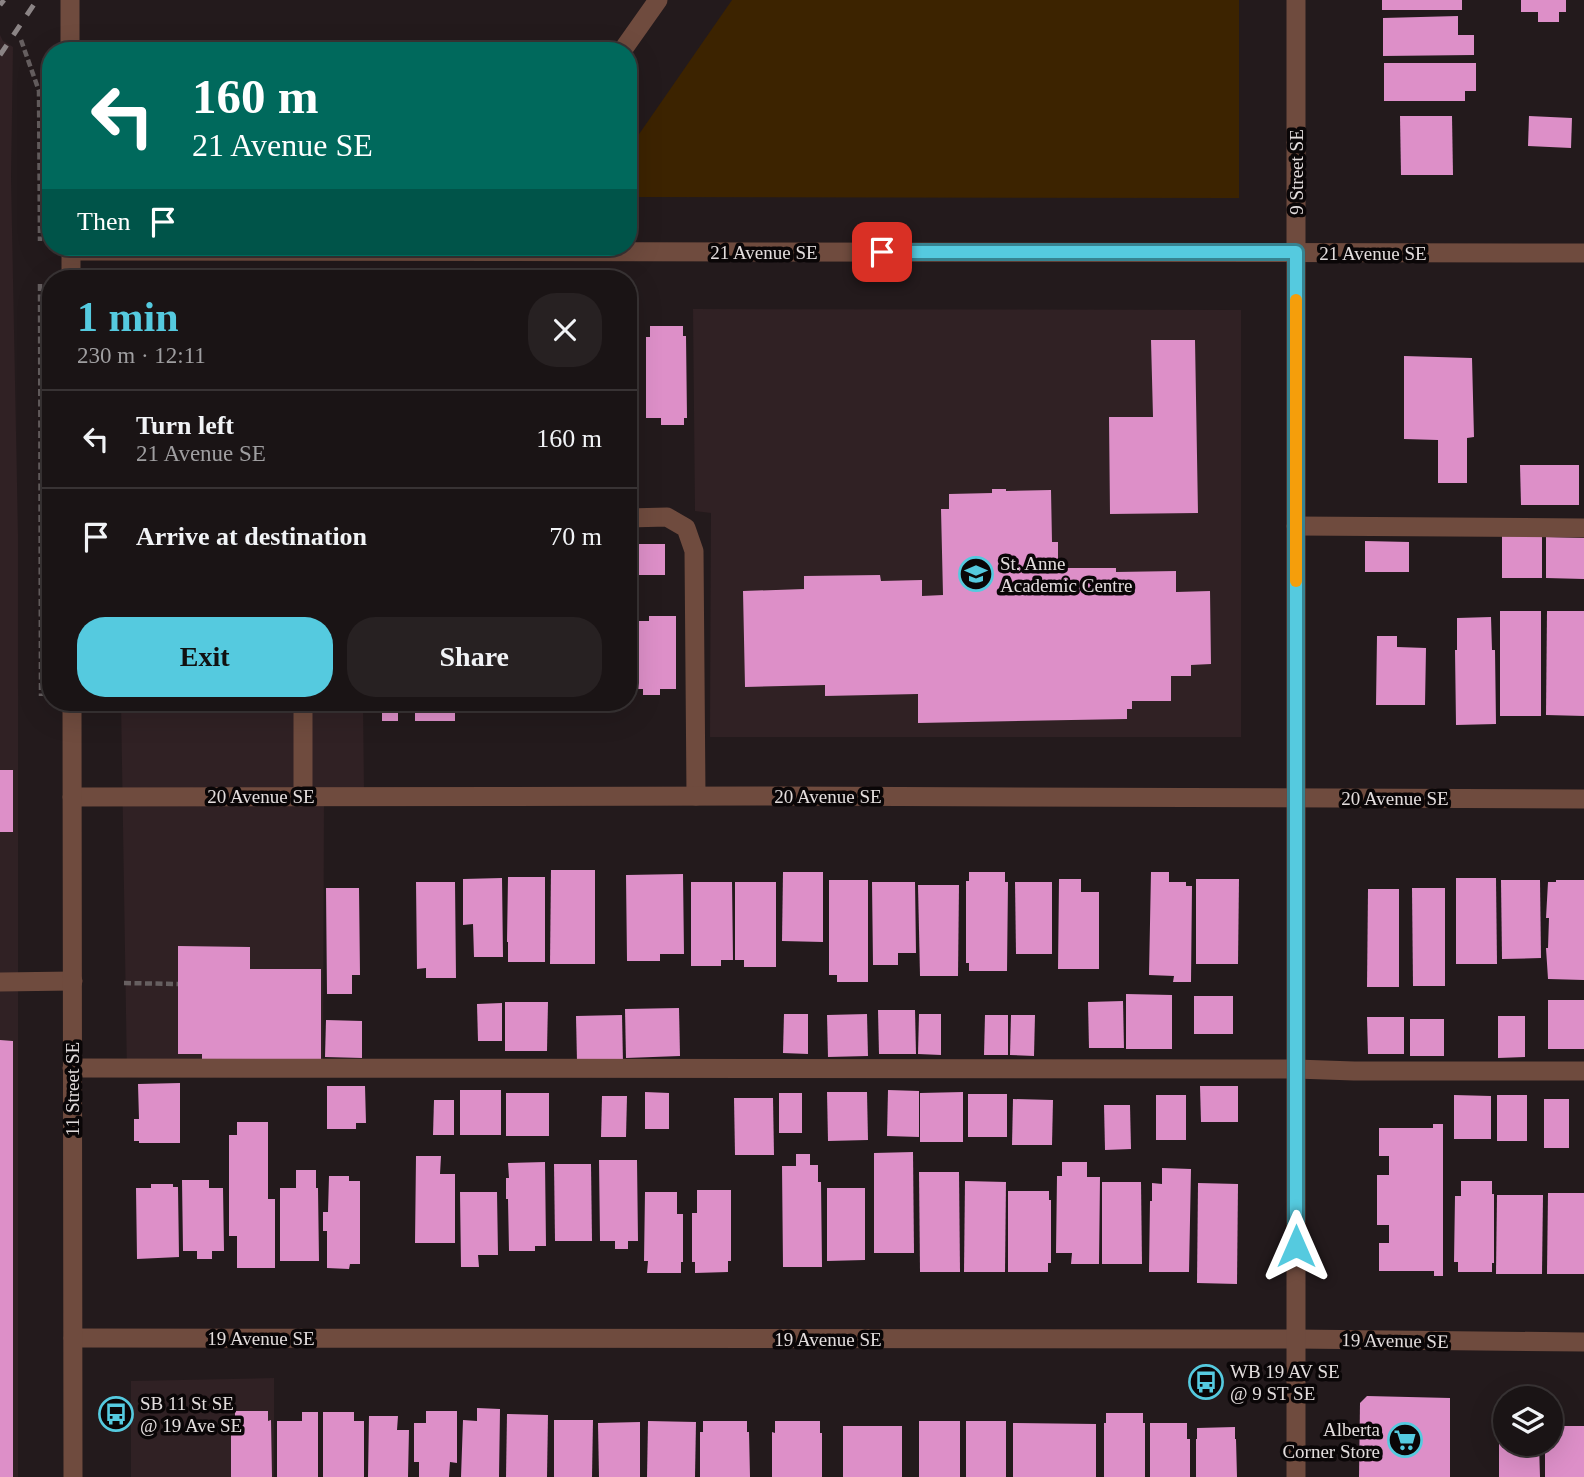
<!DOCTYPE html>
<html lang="en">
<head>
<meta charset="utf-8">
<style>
	:root { --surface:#1a1415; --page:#272122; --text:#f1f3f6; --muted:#9f9ea0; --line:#383334; --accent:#55cadf }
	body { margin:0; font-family:"Times New Roman",serif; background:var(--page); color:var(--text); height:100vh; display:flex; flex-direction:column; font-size:26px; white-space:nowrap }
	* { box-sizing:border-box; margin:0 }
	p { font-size:23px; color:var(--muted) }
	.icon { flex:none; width:38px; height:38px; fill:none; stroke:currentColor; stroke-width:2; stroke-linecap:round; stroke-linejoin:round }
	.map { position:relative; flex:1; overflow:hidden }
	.details { position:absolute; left:42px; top:270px; width:595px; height:441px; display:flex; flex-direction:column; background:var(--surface); border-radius:28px; box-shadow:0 7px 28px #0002,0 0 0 2px var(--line) }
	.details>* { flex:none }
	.top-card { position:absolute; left:42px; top:42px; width:595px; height:214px; border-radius:28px; box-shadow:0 7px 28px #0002,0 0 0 2px var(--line); background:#00695c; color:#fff; overflow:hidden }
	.buttons { position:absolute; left:1493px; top:1386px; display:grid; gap:14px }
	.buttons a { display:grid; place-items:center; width:70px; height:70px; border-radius:50%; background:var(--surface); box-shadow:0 7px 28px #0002,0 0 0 2px var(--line); font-size:35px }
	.pin { position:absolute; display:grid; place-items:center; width:60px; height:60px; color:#fff; margin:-30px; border-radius:14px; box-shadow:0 4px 10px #0006 }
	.me { position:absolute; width:77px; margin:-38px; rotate:0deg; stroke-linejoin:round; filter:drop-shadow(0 0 5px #0008) }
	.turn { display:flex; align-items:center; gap:24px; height:147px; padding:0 35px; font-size:32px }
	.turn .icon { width:91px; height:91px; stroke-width:2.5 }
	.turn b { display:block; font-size:49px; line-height:60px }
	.then { display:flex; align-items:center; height:66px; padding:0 35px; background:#0003; gap:14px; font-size:26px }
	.round { display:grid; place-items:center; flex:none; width:74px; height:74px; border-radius:28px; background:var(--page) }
	.overview { display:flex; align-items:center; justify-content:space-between; height:119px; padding:0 35px }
	h1 { font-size:42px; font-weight:700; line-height:52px; color:var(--accent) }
	.action { display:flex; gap:14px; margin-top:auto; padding:14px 35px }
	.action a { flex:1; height:80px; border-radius:28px; background:var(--accent); color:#111; font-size:28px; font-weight:700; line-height:80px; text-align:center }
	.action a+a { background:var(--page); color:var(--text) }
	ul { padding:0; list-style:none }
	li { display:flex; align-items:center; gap:21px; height:98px; padding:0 35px; border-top:2px solid var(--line) }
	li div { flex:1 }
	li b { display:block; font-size:26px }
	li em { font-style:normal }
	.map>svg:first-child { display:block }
</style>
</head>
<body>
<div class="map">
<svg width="1584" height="1477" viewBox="0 0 1584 1477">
	<rect width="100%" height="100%" fill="#231a1c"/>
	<g fill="#302124">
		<polygon points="0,35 3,41 13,47 11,177 18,534 18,1477 0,1477"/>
		<polygon points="693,309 1241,310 1241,737 710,737 711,513 695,511"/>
		<polygon points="121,702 363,702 364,791 324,792 323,1074 127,1075"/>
		<polygon points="274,1378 274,1477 131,1477 131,1381"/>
	</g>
	<polygon fill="#3c2300" points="732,0 1239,0 1239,198 628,197 628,150"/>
	<g fill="#dd8fc8">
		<rect x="1382" y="0" width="80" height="10"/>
		<polygon points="1521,0 1566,0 1566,12 1559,12 1559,22 1538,22 1538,12 1521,12"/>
		<polygon points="1458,16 1458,35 1474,35 1474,55 1383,56 1383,18"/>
		<polygon points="1384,63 1476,63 1476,91 1465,91 1465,101 1384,101"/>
		<polygon points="1400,116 1452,116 1453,175 1401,175"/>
		<polygon points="1529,116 1572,118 1571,148 1528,146"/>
		<polygon points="650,326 683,326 683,336 686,336 687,418 684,418 684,425 661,425 661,418 646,418 646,337 650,337"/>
		<polygon points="628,340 639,340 639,444 637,444 637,490 628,490"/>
		<polygon points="1151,340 1195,340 1198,513 1110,514 1109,417 1153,417"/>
		<polygon points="1404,356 1472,358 1474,437 1467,438 1467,483 1438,483 1438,440 1404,439"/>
		<polygon points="1520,465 1579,465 1579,505 1521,505"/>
		<polygon points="992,489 1006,489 1006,491 1051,490 1052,542 1058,542 1058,568 1116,568 1116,572 1176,571 1176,592 1210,591 1211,664 1191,665 1191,676 1171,676 1171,701 1132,701 1132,709 1127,709 1127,719 918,723 918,694 825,696 825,685 745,687 743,591 804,589 804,576 880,575 881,581 922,580 922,596 943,595 941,509 949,509 949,494 992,493"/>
		<rect x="1502" y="536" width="40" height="42"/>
		<polygon points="1546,537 1584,538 1584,579 1546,578"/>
		<polygon points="1365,541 1409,542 1409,572 1365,572"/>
		<rect x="628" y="544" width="37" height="31"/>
		<rect x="1500" y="611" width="41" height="105"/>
		<polygon points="1547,611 1584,611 1584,716 1546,715"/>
		<polygon points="649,616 676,616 676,689 660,689 660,695 643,695 643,689 628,689 628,621 649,621"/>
		<polygon points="1491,617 1492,650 1495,650 1496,724 1456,725 1455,650 1457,650 1457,618"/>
		<polygon points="1377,636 1397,636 1397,647 1426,648 1425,705 1376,705"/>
		<polygon points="370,702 410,702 410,712 398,713 398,721 382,721 382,713 370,713"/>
		<rect x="415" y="702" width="40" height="19"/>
		<polygon points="458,702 500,702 500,712 458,713"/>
		<polygon points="571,702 591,702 591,709 571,710"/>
		<rect x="0" y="770" width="13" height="62"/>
		<polygon points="551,870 595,870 595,964 550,964"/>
		<polygon points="783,872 823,872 823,942 782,941"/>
		<polygon points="969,872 1005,872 1005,882 1008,882 1007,971 969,971 969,963 966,963 966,881 969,881"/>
		<polygon points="1151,872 1169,872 1169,882 1186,882 1186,886 1192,886 1191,982 1173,982 1174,976 1149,975"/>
		<polygon points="683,874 684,954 660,954 660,961 627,961 626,875"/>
		<polygon points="508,877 545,877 545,962 508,962 508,942 507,942"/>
		<polygon points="502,878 503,957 474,957 473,924 463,925 463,879"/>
		<polygon points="1456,878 1496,878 1497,964 1456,964"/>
		<polygon points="1059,879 1081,879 1081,892 1099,892 1099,969 1058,969"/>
		<polygon points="1196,879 1239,879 1238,964 1196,964"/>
		<polygon points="829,880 868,880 868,982 837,982 837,975 829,975"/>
		<polygon points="1501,880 1540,880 1541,958 1502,959"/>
		<polygon points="1556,880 1584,880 1584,980 1548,979 1546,948 1548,948 1549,918 1546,918 1548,882 1556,882"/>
		<polygon points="416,882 455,882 456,978 426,978 426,968 417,969"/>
		<polygon points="691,882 732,882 733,960 721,960 721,966 691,966"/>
		<polygon points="735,882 776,882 776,967 744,967 744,960 735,960"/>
		<polygon points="872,882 915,882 916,953 898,953 898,965 873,965"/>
		<polygon points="1015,882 1052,882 1052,954 1016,954"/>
		<polygon points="918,885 959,885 958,976 920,976"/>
		<polygon points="326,888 359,888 360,975 352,975 352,994 327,994"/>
		<polygon points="1412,888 1445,888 1445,986 1413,986"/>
		<polygon points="1368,889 1399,889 1399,987 1367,987"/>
		<polygon points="178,946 250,947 250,969 321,969 321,1060 202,1060 202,1054 178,1054"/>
		<polygon points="1126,994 1172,995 1172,1049 1126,1049"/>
		<rect x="1194" y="996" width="39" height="38"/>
		<rect x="1548" y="1000" width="36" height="49"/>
		<polygon points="1123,1001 1124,1048 1089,1048 1088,1002"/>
		<polygon points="505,1002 548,1002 547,1051 505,1051"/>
		<polygon points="502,1003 502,1041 478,1041 477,1004"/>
		<polygon points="679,1008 680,1056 626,1058 625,1009"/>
		<polygon points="878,1010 915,1010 916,1054 879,1054"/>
		<polygon points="784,1014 808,1014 808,1054 783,1053"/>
		<polygon points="867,1014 868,1056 828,1057 827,1015"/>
		<polygon points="919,1014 941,1014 941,1055 918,1054"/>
		<polygon points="622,1015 623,1062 577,1062 576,1016"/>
		<polygon points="985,1015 1008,1015 1008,1055 984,1055"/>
		<polygon points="1011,1015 1035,1015 1034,1056 1010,1055"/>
		<polygon points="1498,1016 1525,1016 1525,1057 1498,1058"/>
		<polygon points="1367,1017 1404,1017 1404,1054 1368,1054"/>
		<rect x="1410" y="1019" width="34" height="37"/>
		<polygon points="326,1020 362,1021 362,1058 325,1057"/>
		<polygon points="0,1040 13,1041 13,1477 0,1477"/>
		<polygon points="180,1083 180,1143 139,1143 139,1141 134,1141 134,1119 139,1119 138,1084"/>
		<polygon points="327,1086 365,1086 366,1123 356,1123 356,1129 327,1129"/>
		<polygon points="1200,1086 1238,1086 1238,1122 1201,1122"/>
		<rect x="460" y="1090" width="41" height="45"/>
		<polygon points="888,1090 919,1091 919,1137 887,1136"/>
		<polygon points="645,1092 669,1093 669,1129 645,1129"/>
		<polygon points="827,1092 867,1092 868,1140 828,1141"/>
		<polygon points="963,1092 963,1142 920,1142 920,1093"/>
		<rect x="506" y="1093" width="43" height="43"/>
		<rect x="779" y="1093" width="23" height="40"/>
		<rect x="968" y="1094" width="39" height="43"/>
		<rect x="1156" y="1095" width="30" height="45"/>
		<polygon points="1454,1095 1491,1096 1491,1139 1454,1139"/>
		<rect x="1497" y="1095" width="30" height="46"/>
		<polygon points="602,1096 627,1096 626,1137 601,1137"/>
		<polygon points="734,1098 773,1098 774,1155 735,1155"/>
		<polygon points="1013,1099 1053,1100 1052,1145 1012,1145"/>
		<rect x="1544" y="1099" width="25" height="49"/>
		<polygon points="434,1100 454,1100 454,1135 433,1135"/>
		<polygon points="1104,1105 1130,1105 1131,1149 1105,1150"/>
		<polygon points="237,1122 268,1122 268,1199 275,1199 275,1268 237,1268 237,1236 229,1236 229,1135 237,1135"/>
		<polygon points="1433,1124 1443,1124 1443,1276 1434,1276 1434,1271 1379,1271 1379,1243 1389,1243 1389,1225 1377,1225 1377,1175 1389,1175 1389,1156 1379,1156 1379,1128 1433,1128"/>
		<polygon points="913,1152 914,1253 874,1253 874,1153"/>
		<polygon points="796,1154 810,1154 810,1165 818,1165 818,1182 821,1182 822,1267 783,1267 782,1166 796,1166"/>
		<polygon points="416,1156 441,1156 440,1174 455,1174 455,1243 415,1243"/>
		<polygon points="599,1160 637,1160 638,1241 628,1241 628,1249 615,1249 615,1241 600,1241"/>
		<polygon points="545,1162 546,1246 535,1246 535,1251 509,1251 508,1199 506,1199 506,1178 509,1178 508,1163"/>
		<polygon points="1062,1162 1087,1162 1087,1177 1100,1177 1099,1264 1071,1264 1072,1253 1056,1253 1057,1176 1062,1176"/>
		<polygon points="554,1164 591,1164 592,1241 555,1241"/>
		<polygon points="1162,1168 1191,1169 1189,1272 1149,1272 1150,1201 1152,1201 1152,1183 1162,1184"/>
		<polygon points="296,1170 316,1170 316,1188 318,1188 319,1261 280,1261 280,1188 296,1188"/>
		<polygon points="919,1172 959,1172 960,1272 920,1272"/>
		<polygon points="329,1176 349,1176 349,1181 360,1181 360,1264 350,1264 349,1269 327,1268 327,1231 323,1231 323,1212 328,1212"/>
		<polygon points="182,1180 209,1180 209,1188 223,1188 224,1251 212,1251 212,1259 197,1259 197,1251 183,1251"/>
		<polygon points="965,1181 1006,1182 1005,1272 964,1272"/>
		<polygon points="1461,1181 1492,1181 1492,1194 1494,1194 1494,1263 1492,1263 1492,1272 1458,1272 1458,1262 1454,1262 1455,1196 1461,1196"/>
		<polygon points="1102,1182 1141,1182 1142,1264 1102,1264"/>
		<polygon points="1198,1183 1238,1184 1237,1284 1197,1283"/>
		<polygon points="151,1184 173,1184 173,1187 178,1187 179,1257 137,1259 136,1188 151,1188"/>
		<polygon points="827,1188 865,1188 865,1260 827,1261"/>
		<polygon points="697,1190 731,1190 731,1261 728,1261 728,1272 695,1273 695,1262 692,1262 692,1213 697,1213"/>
		<polygon points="1008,1191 1049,1191 1049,1200 1051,1200 1051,1263 1048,1263 1048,1272 1008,1272"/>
		<polygon points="460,1192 497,1192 498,1255 478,1255 479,1267 461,1267"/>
		<polygon points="645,1192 677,1192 677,1214 683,1214 683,1262 681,1262 681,1273 647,1273 648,1261 644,1261"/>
		<polygon points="1548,1193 1584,1193 1584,1274 1547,1274"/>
		<polygon points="1497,1195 1543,1195 1542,1274 1496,1274"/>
		<polygon points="1367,1396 1450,1398 1450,1477 1359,1477 1360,1403"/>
		<polygon points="477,1408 500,1409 499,1477 461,1477 463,1420 477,1421"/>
		<polygon points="235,1411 268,1411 268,1421 271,1420 272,1477 231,1477 231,1421 235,1421"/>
		<polygon points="426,1411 457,1411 457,1463 450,1462 449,1477 419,1477 419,1462 414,1462 414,1423 426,1423"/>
		<polygon points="302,1412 318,1412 318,1477 277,1477 277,1421 302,1421"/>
		<polygon points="323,1412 354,1412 354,1421 364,1421 364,1477 323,1477"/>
		<polygon points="1106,1413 1143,1413 1143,1423 1145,1423 1145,1477 1104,1477 1104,1423 1106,1423"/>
		<polygon points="507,1414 548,1415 547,1477 506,1477"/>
		<polygon points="369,1416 398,1416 397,1430 409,1430 408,1477 368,1477"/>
		<polygon points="554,1420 593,1420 592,1477 554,1477"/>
		<polygon points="648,1421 696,1422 695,1477 647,1477"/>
		<polygon points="703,1421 747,1421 747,1432 749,1432 750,1477 700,1477 700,1432 703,1432"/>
		<polygon points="775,1421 820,1421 820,1433 822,1433 822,1477 772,1477 772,1432 775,1433"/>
		<rect x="919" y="1421" width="41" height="56"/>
		<rect x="966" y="1421" width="40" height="56"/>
		<polygon points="640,1422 640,1477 599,1477 598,1423"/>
		<polygon points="1013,1423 1096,1424 1096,1477 1013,1477"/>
		<polygon points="1150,1423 1187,1423 1187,1439 1190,1439 1190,1477 1150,1477"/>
		<rect x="843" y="1426" width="59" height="51"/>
		<polygon points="1550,1426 1584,1426 1584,1477 1545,1477 1545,1444 1550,1444"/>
		<polygon points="1235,1427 1235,1439 1236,1439 1237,1477 1196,1477 1196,1439 1197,1439 1197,1428"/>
		<polygon points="1499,1436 1505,1436 1505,1444 1539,1444 1540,1477 1499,1477"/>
	</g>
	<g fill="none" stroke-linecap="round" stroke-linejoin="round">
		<g stroke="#665f60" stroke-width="4.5" stroke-dasharray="7 3.5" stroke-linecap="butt">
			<polyline points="21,40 39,91 40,241"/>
			<polyline points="40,284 41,696"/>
			<polyline points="124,983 178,984"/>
		</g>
		<g stroke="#6f4b3e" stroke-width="19">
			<polyline points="628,518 667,517 686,528 694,551 696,796"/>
			<polyline points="1296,526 1584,528"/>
			<polyline points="303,702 303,796"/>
			<polyline points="0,982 73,981"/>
			<polyline points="72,1068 1296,1069 1354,1071 1584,1071"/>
		</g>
		<g stroke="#6f4b3e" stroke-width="19">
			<polyline points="622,51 658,0"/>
			<polyline points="71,251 1584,253"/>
			<polyline points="72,797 780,796 1584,799"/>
			<polyline points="73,1338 1296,1339 1584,1342"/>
			<polyline points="1296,1477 1296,0"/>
		</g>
		<g stroke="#6f4b3e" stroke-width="19">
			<polyline points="70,0 70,51"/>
			<polyline points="71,247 71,278"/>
			<polyline points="72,702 73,1477"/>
		</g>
		<g stroke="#8b8485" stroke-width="5" stroke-dasharray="12 12" stroke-linecap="butt">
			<polyline points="0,5 4,0"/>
			<polyline points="0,55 37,0"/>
		</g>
	</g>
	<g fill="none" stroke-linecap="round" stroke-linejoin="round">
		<g stroke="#378391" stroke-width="18">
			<polyline id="route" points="882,252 1296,252 1296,1246"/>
		</g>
		<use href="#route" stroke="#55cadf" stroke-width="12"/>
		<polyline stroke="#f59e0b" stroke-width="12" points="1296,300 1296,581"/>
	</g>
	<defs>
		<g id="school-ring" transform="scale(1.75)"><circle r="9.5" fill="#0a0607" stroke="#55cadf" stroke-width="1.5"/><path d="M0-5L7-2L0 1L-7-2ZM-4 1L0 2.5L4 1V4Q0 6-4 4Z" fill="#55cadf"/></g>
		<g id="bus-ring" transform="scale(1.75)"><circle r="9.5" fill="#0a0607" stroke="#55cadf" stroke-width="1.5"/><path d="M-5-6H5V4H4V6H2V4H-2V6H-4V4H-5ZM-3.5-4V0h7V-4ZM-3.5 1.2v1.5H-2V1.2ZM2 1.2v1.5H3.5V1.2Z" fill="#55cadf"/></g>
		<g id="supermarket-ring" transform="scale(1.75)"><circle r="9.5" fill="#0a0607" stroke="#55cadf" stroke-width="1.5"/><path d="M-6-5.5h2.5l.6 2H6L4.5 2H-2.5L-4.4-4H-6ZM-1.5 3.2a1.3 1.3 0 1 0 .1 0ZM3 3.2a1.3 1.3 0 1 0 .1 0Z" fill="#55cadf"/></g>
	</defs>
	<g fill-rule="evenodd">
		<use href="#school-ring" x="976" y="574"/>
		<use href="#bus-ring" x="1206" y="1382"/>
		<use href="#bus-ring" x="116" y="1414"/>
		<use href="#supermarket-ring" x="1405" y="1440"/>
	</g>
	<g text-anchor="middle" stroke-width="7" stroke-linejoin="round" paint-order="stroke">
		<g font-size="19" fill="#e3dddd" stroke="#0a0607">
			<text transform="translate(1296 172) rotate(-90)" y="7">9 Street SE</text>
			<text x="764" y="259">21 Avenue SE</text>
			<text x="1373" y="260">21 Avenue SE</text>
			<text x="261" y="803">20 Avenue SE</text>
			<text x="828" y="803">20 Avenue SE</text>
			<text x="1395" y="805">20 Avenue SE</text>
			<text transform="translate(72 1089) rotate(-90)" y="7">11 Street SE</text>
			<text x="261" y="1345">19 Avenue SE</text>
			<text x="828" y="1346">19 Avenue SE</text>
			<text transform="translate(1395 1340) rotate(1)" y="7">19 Avenue SE</text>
		</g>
		<g font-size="19" fill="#e3dddd" stroke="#0a0607" text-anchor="start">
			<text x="1000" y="570">St. Anne<tspan x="1000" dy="22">Academic Centre</tspan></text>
			<text x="1230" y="1378">WB 19 AV SE<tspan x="1230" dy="22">@ 9 ST SE</tspan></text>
			<text x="140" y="1410">SB 11 St SE<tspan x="140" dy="22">@ 19 Ave SE</tspan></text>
			<text x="1380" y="1436" text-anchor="end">Alberta<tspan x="1380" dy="22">Corner Store</tspan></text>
		</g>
	</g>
</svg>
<div class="buttons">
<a><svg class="icon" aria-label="layers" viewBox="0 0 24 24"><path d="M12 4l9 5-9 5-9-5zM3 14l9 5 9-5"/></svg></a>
</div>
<div class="pin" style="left:882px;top:252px;background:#d93025"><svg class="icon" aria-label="arrive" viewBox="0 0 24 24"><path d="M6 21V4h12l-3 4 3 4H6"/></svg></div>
<svg class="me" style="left:1296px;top:1246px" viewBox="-20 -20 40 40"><path d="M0-17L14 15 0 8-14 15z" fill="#55cadf" stroke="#fff" stroke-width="4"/></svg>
<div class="top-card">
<div class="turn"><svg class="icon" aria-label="left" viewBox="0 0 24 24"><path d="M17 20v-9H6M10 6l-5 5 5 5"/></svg><div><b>160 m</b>21 Avenue SE</div></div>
<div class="then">Then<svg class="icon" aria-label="arrive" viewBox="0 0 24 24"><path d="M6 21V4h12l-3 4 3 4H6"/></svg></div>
</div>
<section class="details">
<div class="overview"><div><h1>1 min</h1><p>230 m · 12:11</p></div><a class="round"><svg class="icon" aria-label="close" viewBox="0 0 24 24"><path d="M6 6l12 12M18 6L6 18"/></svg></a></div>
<ul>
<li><svg class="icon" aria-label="left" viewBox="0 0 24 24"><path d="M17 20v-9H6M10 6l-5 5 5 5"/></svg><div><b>Turn left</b><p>21 Avenue SE</p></div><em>160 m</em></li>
<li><svg class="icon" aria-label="arrive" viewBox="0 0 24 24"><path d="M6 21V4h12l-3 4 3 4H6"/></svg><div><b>Arrive at destination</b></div><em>70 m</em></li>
</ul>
<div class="action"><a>Exit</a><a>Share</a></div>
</section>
</div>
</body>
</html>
